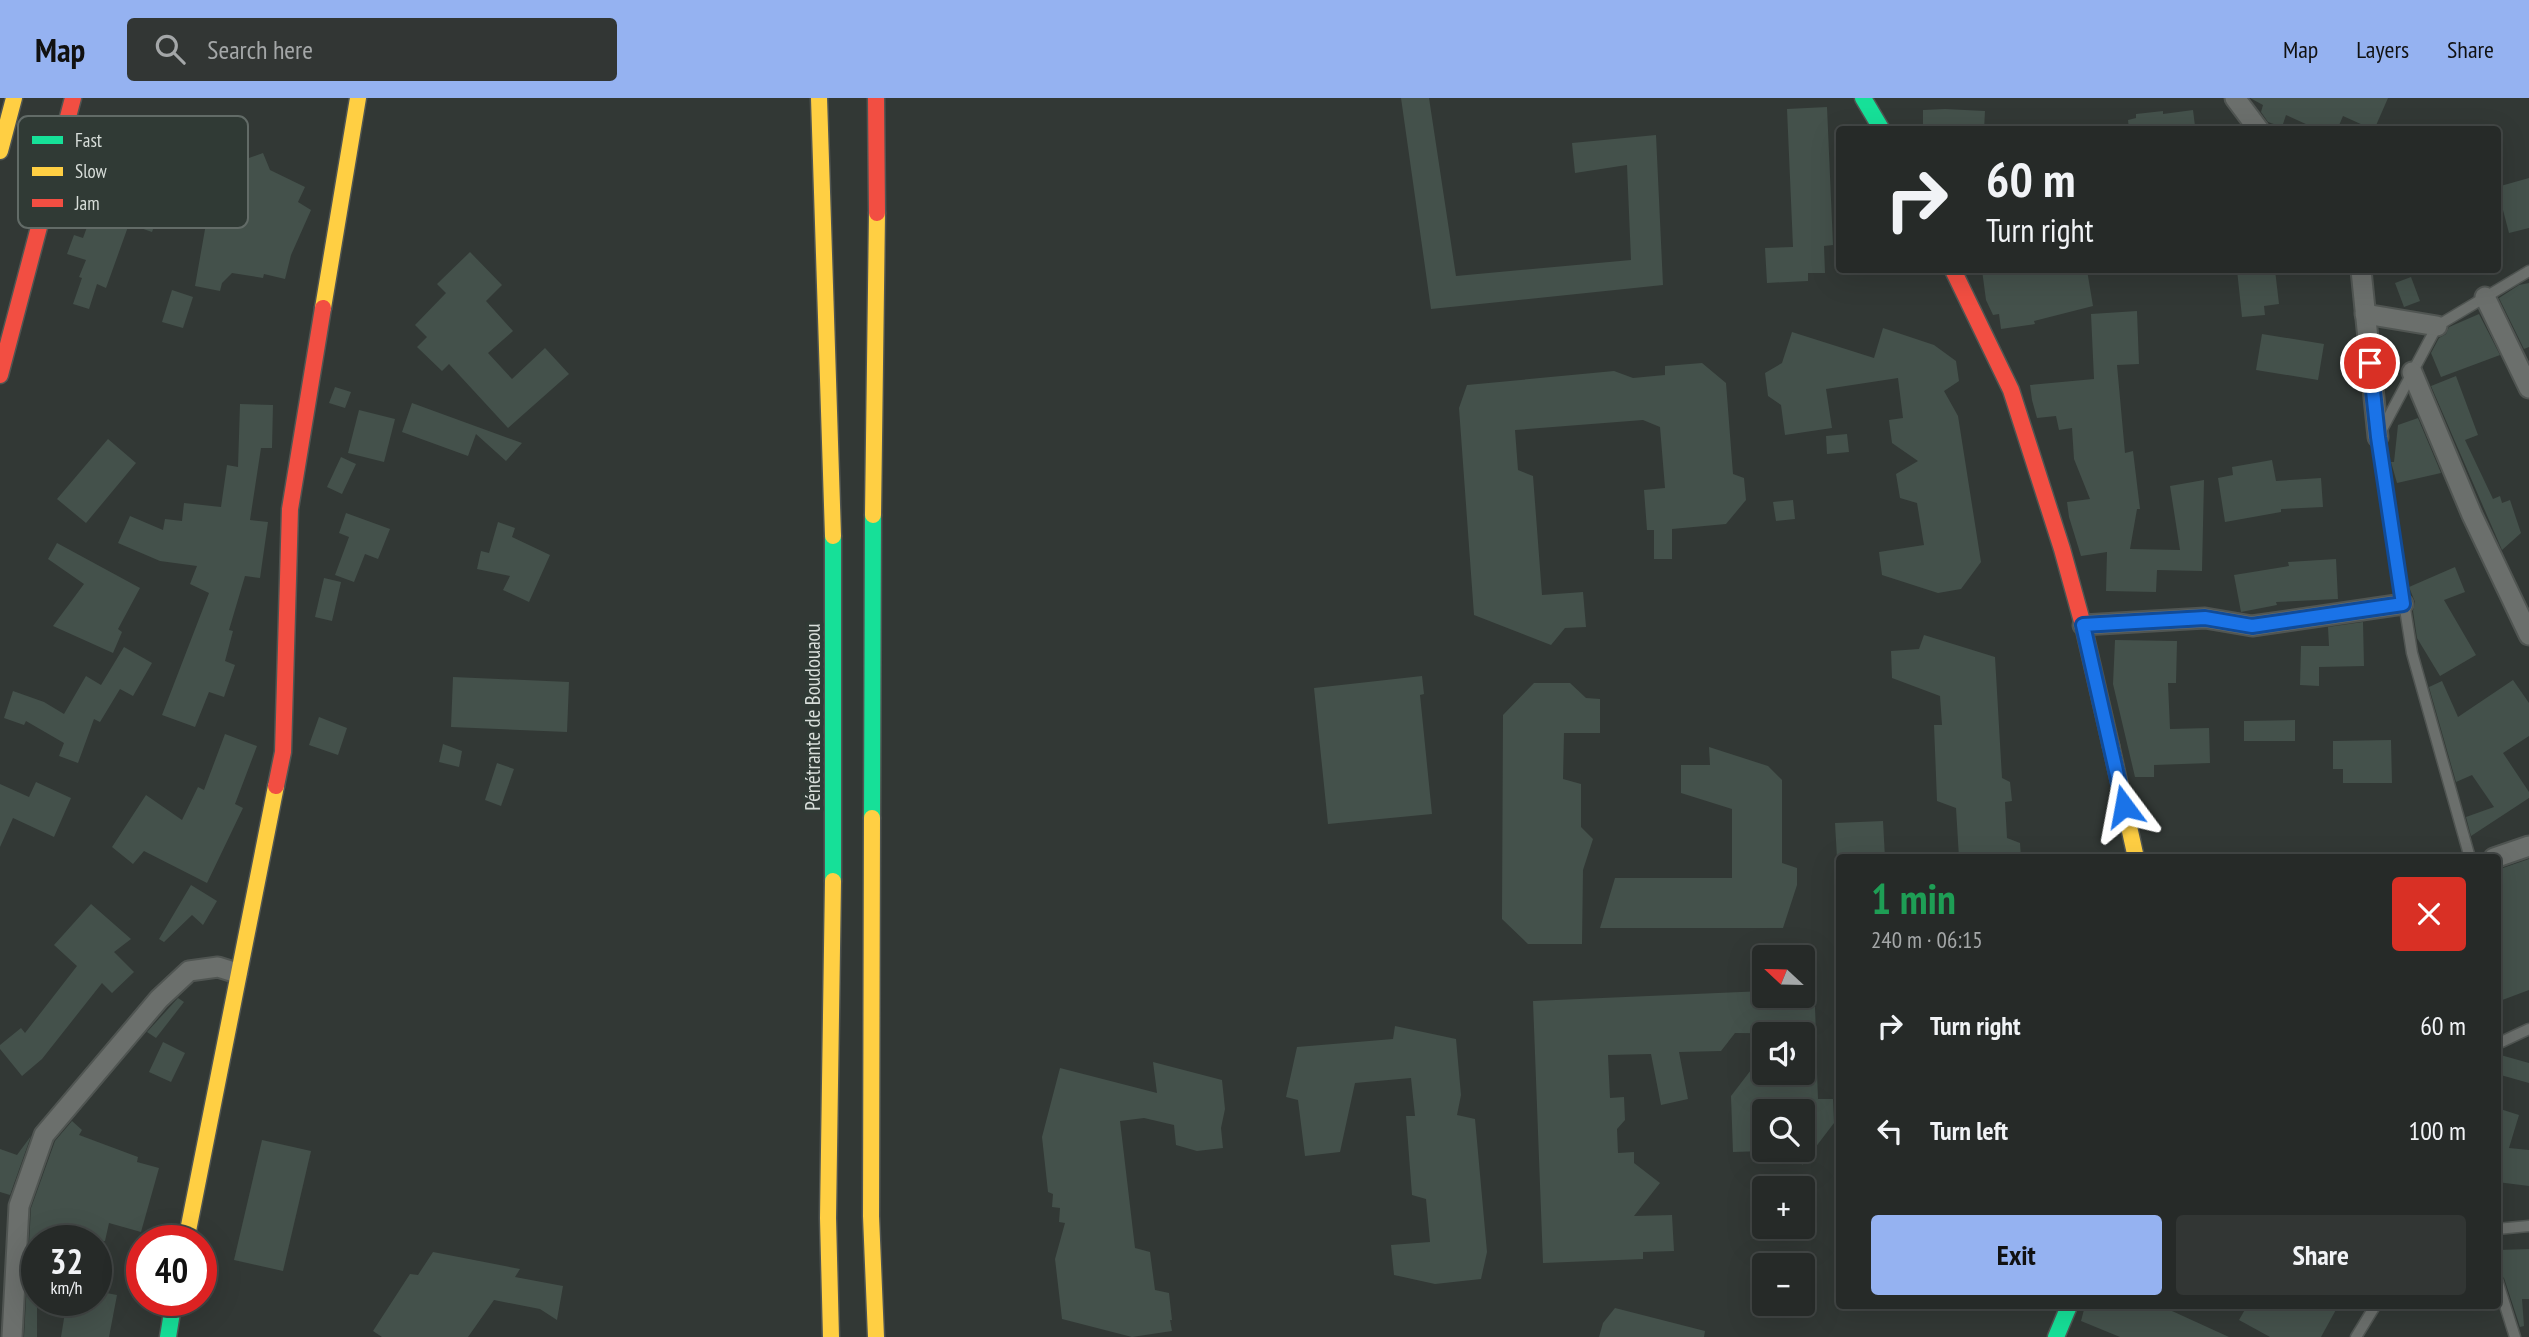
<!DOCTYPE html>
<html lang="en">
<head>
<meta charset="utf-8">
<style>
	:root { --surface:#262a28; --page:#323634; --text:#f1f3f6; --muted:#a4a7a8; --line:#424645; --accent:#95b2f1 }
	body { margin:0; font-family:"PT Sans Narrow",sans-serif; background:var(--page); color:var(--text); height:100vh; display:flex; flex-direction:column; font-size:26px; white-space:nowrap }
	* { box-sizing:border-box; margin:0 }
	p { font-size:23px; color:var(--muted) }
	.icon { flex:none; width:38px; height:38px; fill:none; stroke:currentColor; stroke-width:2; stroke-linecap:round; stroke-linejoin:round }
	.map { position:relative; flex:1; overflow:hidden }
	.details { position:absolute; left:1836px; top:756px; width:665px; height:455px; display:flex; flex-direction:column; background:var(--surface); border-radius:7px; box-shadow:0 7px 28px #0002,0 0 0 2px var(--line) }
	.details>* { flex:none }
	.banner { position:absolute; left:1836px; top:28px; width:665px; height:147px; border-radius:7px; box-shadow:0 7px 28px #0002,0 0 0 2px var(--line); background:#262a28; color:var(--text); overflow:hidden }
	.needle { width:46px; rotate:292deg }
	.buttons { position:absolute; left:1752px; top:847px; display:grid; gap:14px }
	.buttons a { display:grid; place-items:center; width:63px; height:63px; border-radius:7px; background:var(--surface); box-shadow:0 7px 28px #0002,0 0 0 2px var(--line); font-size:35px }
	.speed { position:absolute; left:21px; top:1127px; display:flex; gap:14px; font-size:35px; font-weight:700; text-align:center }
	.speed>* { display:grid; place-content:center; width:91px; height:91px; border-radius:50%; background:var(--surface); box-shadow:0 7px 28px #0002,0 0 0 2px var(--line); line-height:1 }
	.speed small { font-size:18px; font-weight:400 }
	.speed .limit { border:10px solid #d22; background:#fff; color:#111 }
	.pin { position:absolute; display:grid; place-items:center; width:60px; height:60px; color:#fff; margin:-30px; border:4px solid #fff; border-radius:50%; box-shadow:0 2px 7px #0007 }
	.me { position:absolute; width:77px; margin:-38px; rotate:347deg; stroke-linejoin:round; filter:drop-shadow(0 0 5px #0008) }
	.turn { display:flex; align-items:center; gap:24px; height:147px; padding:0 35px; font-size:32px }
	.turn .icon { width:91px; height:91px; stroke-width:2.5 }
	.turn b { display:block; font-size:49px; line-height:60px }
	.round { display:grid; place-items:center; flex:none; width:74px; height:74px; border-radius:7px; background:var(--page) }
	.head { display:flex; align-items:center; justify-content:space-between; height:119px; padding:0 35px }
	h1 { font-size:42px; font-weight:700; line-height:52px; color:#1e9e55 }
	.button { display:flex; gap:14px; margin-top:auto; padding:14px 35px }
	.button a { flex:1; height:80px; border-radius:7px; background:var(--accent); color:#111; font-size:28px; font-weight:700; line-height:80px; text-align:center }
	.button a+a { background:var(--page); color:var(--text) }
	ul { padding:0; list-style:none }
	li { display:flex; align-items:center; gap:21px; height:105px; padding:0 35px }
	li div { flex:1 }
	li b { display:block; font-size:26px }
	li em { font-style:normal }
	header { display:flex; align-items:center; gap:42px; box-sizing:border-box; height:98px; padding:0 35px; background:var(--accent); color:#111 }
	header strong { font-size:33px }
	nav { display:flex; gap:38px; margin-inline-start:auto; font-size:24px }
	.search { width:490px; height:63px; background:var(--page); display:flex; align-items:center; gap:18px; box-sizing:border-box; padding:0 24px; border-radius:7px; color:var(--muted); font-size:26px }
	.map>svg:first-child { display:block }
</style>
</head>
<body>
<header>
<strong>Map</strong>
<div class="search"><svg class="icon" aria-label="search" viewBox="0 0 24 24"><circle cx="10" cy="10" r="6"/><path d="M15 15l6 6"/></svg>Search here</div>
<nav><a>Map</a><a>Layers</a><a>Share</a></nav>
</header>
<div class="map">
<svg width="2529" height="1239" viewBox="0 0 2529 1239">
	<rect width="100%" height="100%" fill="#323835"/>
	<g fill="#44514b">
		<polygon points="1401,0 1429,0 1456,178 1631,162 1627,67 1575,75 1572,45 1656,37 1663,187 1431,211"/>
		<polygon points="2250,0 2388,0 2374,32 2343,18 2337,32 2319,32 2286,17 2282,29 2268,24 2261,14 2263,7"/>
		<polygon points="1827,9 1833,147 1824,148 1825,175 1808,175 1808,183 1767,185 1765,150 1793,149 1787,11"/>
		<polygon points="1945,11 1985,13 1984,32 1923,32 1923,12"/>
		<polygon points="2193,12 2195,28 2172,32 2129,32 2128,22 2136,20 2136,16 2163,13 2163,16"/>
		<polygon points="263,55 270,72 305,89 298,104 311,112 291,157 285,181 264,176 263,180 232,175 222,185 220,193 195,188 207,120 241,126 215,86 247,65 246,61"/>
		<polygon points="2529,80 2529,130 2509,135 2497,89"/>
		<polygon points="124,85 154,96 150,107 160,111 152,134 129,126 106,190 97,186 89,211 73,206 82,180 79,179 86,162 67,156 74,137 83,140 90,121 109,128"/>
		<polygon points="470,154 502,187 486,203 513,233 488,255 512,281 545,250 569,276 508,330 449,266 442,273 417,249 427,239 415,227 446,195 437,186"/>
		<polygon points="1982,172 2087,172 2093,208 2034,223 2035,226 2001,231 1999,216 1993,217 1986,202"/>
		<polygon points="2237,172 2275,172 2279,206 2264,208 2265,217 2242,219"/>
		<polygon points="2411,179 2420,203 2404,209 2395,185"/>
		<polygon points="2529,185 2529,249 2524,251 2499,200 2519,187"/>
		<polygon points="172,192 193,199 183,230 162,224"/>
		<polygon points="2137,213 2139,266 2117,267 2125,355 2133,353 2140,411 2137,411 2130,451 2180,452 2170,388 2204,382 2202,473 2157,472 2156,494 2106,493 2107,454 2081,458 2069,419 2067,404 2090,401 2074,361 2072,330 2059,332 2056,318 2037,320 2032,302 2030,287 2094,281 2091,216"/>
		<polygon points="2479,216 2500,257 2441,279 2431,255 2439,240 2446,236 2449,229"/>
		<polygon points="1883,230 1934,247 1956,263 1959,283 1944,293 1958,318 1981,464 1961,491 1938,495 1882,477 1879,454 1924,447 1917,405 1900,400 1896,376 1918,363 1892,345 1889,322 1903,320 1898,280 1826,291 1832,330 1785,337 1781,307 1768,298 1765,275 1782,265 1792,234 1874,260"/>
		<polygon points="2262,236 2324,246 2318,282 2256,272"/>
		<polygon points="1702,265 1726,285 1733,376 1744,380 1746,402 1726,426 1672,431 1672,461 1654,461 1654,432 1647,432 1644,392 1665,390 1660,329 1643,322 1515,332 1518,372 1533,378 1542,497 1583,494 1586,529 1565,530 1551,547 1474,517 1459,310 1467,287 1614,273 1633,280 1665,277 1665,268"/>
		<polygon points="2456,278 2478,337 2465,342 2493,401 2500,398 2502,405 2510,402 2521,435 2502,452 2431,288"/>
		<polygon points="335,289 351,294 345,310 329,305"/>
		<polygon points="412,305 522,345 506,363 476,336 468,358 402,334"/>
		<polygon points="240,306 273,307 272,350 261,350 250,422 268,424 260,480 245,478 229,532 233,533 225,563 235,567 224,599 209,594 195,629 162,617 209,495 190,486 197,468 160,463 118,445 130,418 163,432 165,421 182,423 184,405 221,409 227,367 238,369"/>
		<polygon points="359,312 395,321 384,364 348,355"/>
		<polygon points="2418,320 2441,375 2397,385 2391,364 2394,364 2398,327"/>
		<polygon points="1847,336 1849,354 1827,356 1826,338"/>
		<polygon points="108,341 136,365 86,425 57,401"/>
		<polygon points="341,359 356,366 342,396 327,389"/>
		<polygon points="2272,362 2276,383 2321,380 2323,409 2281,411 2281,414 2225,424 2218,380 2233,377 2232,369"/>
		<polygon points="1793,402 1795,421 1776,423 1773,404"/>
		<polygon points="346,415 390,431 378,461 365,456 354,484 335,477 349,439 339,435"/>
		<polygon points="498,424 515,430 512,439 550,457 529,504 503,492 510,478 477,471 481,453 489,455"/>
		<polygon points="57,445 140,490 118,531 122,534 113,555 53,528 84,486 48,461"/>
		<polygon points="2336,461 2338,501 2276,504 2277,507 2241,514 2234,477 2289,468 2288,464"/>
		<polygon points="2455,469 2465,494 2444,502 2476,557 2440,578 2417,540 2413,513 2415,504 2409,489"/>
		<polygon points="324,480 341,484 332,523 315,519"/>
		<polygon points="2363,524 2364,568 2319,569 2319,588 2300,587 2301,548 2329,548 2328,529"/>
		<polygon points="1924,537 1995,559 2002,680 2010,684 2012,703 2005,704 2007,740 2020,745 2021,760 1959,760 1956,710 1937,703 1934,627 1942,627 1940,598 1892,580 1891,553 1919,551"/>
		<polygon points="2115,542 2177,543 2176,585 2168,585 2170,631 2209,630 2210,665 2154,667 2154,679 2135,679 2113,586"/>
		<polygon points="124,549 152,565 133,598 120,591 100,624 94,621 78,665 59,658 64,645 26,623 24,627 4,620 13,593 44,604 64,616 86,578 101,587"/>
		<polygon points="1422,578 1424,596 1420,597 1432,716 1328,726 1314,590"/>
		<polygon points="453,579 569,584 567,634 451,629"/>
		<polygon points="2513,582 2529,605 2529,638 2503,655 2529,694 2529,700 2471,738 2466,719 2494,709 2472,677 2456,684 2429,589 2442,583 2458,619"/>
		<polygon points="1534,585 1570,585 1586,600 1600,601 1600,635 1564,635 1563,681 1581,686 1581,729 1593,741 1583,772 1582,846 1528,846 1502,821 1503,617"/>
		<polygon points="319,619 347,630 338,657 309,647"/>
		<polygon points="2295,622 2295,643 2244,643 2244,623"/>
		<polygon points="225,636 257,648 235,706 243,710 207,785 144,753 133,766 112,749 146,697 182,722 198,689 204,692"/>
		<polygon points="2391,642 2392,685 2343,685 2343,671 2333,671 2333,643"/>
		<polygon points="443,646 462,653 459,669 439,664"/>
		<polygon points="1709,649 1768,668 1782,682 1782,765 1797,770 1797,787 1783,830 1600,830 1615,780 1732,780 1732,711 1681,695 1681,667 1710,667"/>
		<polygon points="497,665 514,671 501,708 485,702"/>
		<polygon points="36,684 71,700 54,739 13,720 0,749 0,686 29,699"/>
		<polygon points="1883,723 1885,760 1837,760 1835,725"/>
		<polygon points="2529,761 2529,892 2497,904 2497,772"/>
		<polygon points="191,787 217,803 203,827 192,817 164,844 159,841"/>
		<polygon points="91,806 131,841 114,854 134,874 112,895 102,885 42,961 22,978 0,951 0,947 21,930 25,935 77,868 54,847"/>
		<polygon points="1764,893 1764,898 1800,898 1815,909 1816,936 1735,935 1721,953 1679,954 1688,1001 1661,1007 1651,956 1608,957 1610,1000 1624,999 1625,1022 1617,1031 1618,1055 1634,1054 1634,1065 1660,1085 1634,1118 1672,1117 1674,1153 1643,1154 1643,1161 1543,1165 1533,903"/>
		<polygon points="178,900 184,904 156,940 147,934"/>
		<polygon points="1395,928 1456,941 1461,997 1457,1017 1475,1021 1487,1154 1481,1181 1435,1186 1394,1177 1391,1147 1430,1144 1426,1101 1412,1097 1406,1018 1415,1018 1411,980 1355,985 1340,1054 1305,1058 1298,1002 1286,999 1297,949 1393,941"/>
		<polygon points="163,944 185,955 171,984 149,974"/>
		<polygon points="1764,955 1764,975 1817,975 1818,1001 1833,1001 1834,1025 1802,1067 1802,1013 1764,1013 1764,1053 1733,1054 1731,998"/>
		<polygon points="2497,956 2529,965 2529,985 2497,976"/>
		<polygon points="1153,964 1222,982 1225,1011 1221,1030 1223,1050 1197,1053 1176,1047 1174,1027 1144,1020 1120,1023 1135,1150 1150,1154 1155,1192 1169,1195 1172,1222 1170,1222 1172,1233 1132,1239 1062,1221 1055,1161 1065,1125 1059,1124 1060,1110 1052,1109 1053,1096 1048,1094 1042,1039 1060,970 1157,995"/>
		<polygon points="2497,1010 2519,1017 2509,1050 2529,1052 2529,1088 2497,1084"/>
		<polygon points="72,1023 82,1032 79,1037 138,1059 137,1064 159,1070 141,1134 109,1125 105,1143 78,1143 61,1138 59,1143 37,1143 37,1239 24,1239 31,1110 55,1043"/>
		<polygon points="31,1038 10,1097 0,1094 0,1051 17,1057"/>
		<polygon points="262,1042 311,1053 283,1173 234,1162"/>
		<polygon points="2529,1151 2529,1201 2522,1201 2524,1228 2520,1229 2504,1180 2497,1175 2497,1152"/>
		<polygon points="433,1154 520,1171 515,1179 563,1188 557,1222 540,1211 494,1202 468,1239 382,1239 373,1233 410,1176 418,1177"/>
		<polygon points="96,1193 117,1197 109,1239 61,1239 67,1202 96,1202"/>
		<polygon points="2085,1208 2161,1208 2229,1239 2120,1239 2081,1223"/>
		<polygon points="2247,1208 2338,1208 2321,1239 2270,1239 2239,1222"/>
		<polygon points="1615,1210 1705,1233 1704,1239 1599,1239 1603,1225"/>
	</g>
	<g fill="none" stroke-linecap="round" stroke-linejoin="round">
		<g stroke="#505552" stroke-width="13">
			<g id="lane">
				<polyline points="2470,760 2412,555 2378,339 2437,228 2529,173"/>
				<polyline points="2497,946 2529,931"/>
				<polyline points="2497,1131 2529,1128"/>
				<polyline points="2497,1182 2515,1239"/>
				<polyline points="2356,1239 2375,1208"/>
			</g>
		</g>
		<g stroke="#505552" stroke-width="23">
			<g id="street">
				<polyline points="2235,0 2259,32"/>
				<polyline points="2361,172 2378,339"/>
				<polyline points="2485,199 2529,290"/>
				<polyline points="2365,216 2437,228"/>
				<polyline points="2412,274 2472,417 2529,537"/>
				<polyline points="2083,527 2205,520 2252,528 2403,506"/>
				<polyline points="2494,760 2529,748"/>
				<polyline points="12,1239 19,1108 44,1037 159,901 189,873 218,869 237,875"/>
			</g>
		</g>
		<g stroke="#505552" stroke-width="19">
			<g id="fast">
				<polyline points="1863,0 1882,32"/>
				<polyline points="833,438 833,783"/>
				<polyline points="872,720 873,417"/>
				<polyline points="168,1239 174,1202"/>
				<polyline points="2056,1239 2069,1208"/>
			</g>
		</g>
		<g stroke="#505552" stroke-width="19">
			<g id="slow">
				<polyline points="819,0 833,438"/>
				<polyline points="0,53 14,0"/>
				<polyline points="323,210 358,0"/>
				<polyline points="873,417 877,115"/>
				<polyline points="2111,648 2136,760"/>
				<polyline points="872,720 871,1118 876,1239"/>
				<polyline points="186,1143 276,688"/>
				<polyline points="831,1239 828,1120 833,783"/>
			</g>
		</g>
		<g stroke="#505552" stroke-width="19">
			<g id="jam">
				<polyline points="876,0 877,115"/>
				<polyline points="1953,172 2011,292 2062,451 2083,527 2111,648"/>
				<polyline points="0,277 73,0"/>
				<polyline points="276,688 283,654 290,411 323,210"/>
			</g>
		</g>
		<use href="#lane" stroke="#6b6f6c" stroke-width="10"/>
		<use href="#street" stroke="#6b6f6c" stroke-width="19"/>
		<use href="#fast" stroke="#16e098" stroke-width="16"/>
		<use href="#slow" stroke="#ffcf43" stroke-width="16"/>
		<use href="#jam" stroke="#f24e42" stroke-width="16"/>
	</g>
	<g fill="none" stroke-linecap="round" stroke-linejoin="round">
		<g stroke="#114b97" stroke-width="18">
			<polyline id="route" points="2124,708 2083,527 2205,520 2252,528 2403,506 2378,339 2370,265"/>
		</g>
		<use href="#route" stroke="#1a73e8" stroke-width="12"/>
	</g>
	<g text-anchor="middle" stroke-width="7" stroke-linejoin="round" paint-order="stroke">
		<g font-size="21" fill="#d8deda" stroke="#303a35">
			<text transform="translate(813 619) rotate(-90)" y="7">Pénétrante de Boudouaou</text>
		</g>
	</g>
	<rect x="18" y="18" width="230" height="112" rx="10" fill="#303a35" stroke="#626b67" stroke-width="2"/>
	<rect x="32" y="38" width="31" height="8" fill="#16e098"/>
	<rect x="32" y="69" width="31" height="9" fill="#ffcf43"/>
	<rect x="32" y="101" width="31" height="8" fill="#f24e42"/>
	<g font-size="19" fill="#d8deda">
		<text x="75" y="49">Fast</text>
		<text x="75" y="80">Slow</text>
		<text x="75" y="112">Jam</text>
	</g>
</svg>
<div class="buttons">
<a><svg class="needle" viewBox="-14 -14 28 28"><path d="M0-13l5 13h-10z" fill="#e53935"/><path d="M0 13l5-13h-10z" fill="#a4a7a8"/></svg></a>
<a><svg class="icon" aria-label="sound" viewBox="0 0 24 24"><path d="M4 9h4l5-4v14l-5-4H4zM17 9q2 3 0 6"/></svg></a>
<a><svg class="icon" aria-label="search" viewBox="0 0 24 24"><circle cx="10" cy="10" r="6"/><path d="M15 15l6 6"/></svg></a>
<a>+</a>
<a>−</a>
</div>
<div class="speed"><div>32<small>km/h</small></div><div class="limit">40</div></div>
<div class="pin" style="left:2370px;top:265px;background:#d93025"><svg class="icon" aria-label="arrive" viewBox="0 0 24 24"><path d="M6 21V4h12l-3 4 3 4H6"/></svg></div>
<svg class="me" style="left:2124px;top:708px" viewBox="-20 -20 40 40"><path d="M0-17L14 15 0 8-14 15z" fill="#1a73e8" stroke="#fff" stroke-width="4"/></svg>
<div class="banner">
<div class="turn"><svg class="icon" aria-label="right" viewBox="0 0 24 24"><path d="M7 20v-9h11M14 6l5 5-5 5"/></svg><div><b>60 m</b>Turn right</div></div>
</div>
<section class="details">
<div class="head"><div><h1>1 min</h1><p>240 m · 06:15</p></div><a class="round" style="background:#d93025;color:#fff"><svg class="icon" aria-label="close" viewBox="0 0 24 24"><path d="M6 6l12 12M18 6L6 18"/></svg></a></div>
<ul>
<li><svg class="icon" aria-label="right" viewBox="0 0 24 24"><path d="M7 20v-9h11M14 6l5 5-5 5"/></svg><div><b>Turn right</b></div><em>60 m</em></li>
<li><svg class="icon" aria-label="left" viewBox="0 0 24 24"><path d="M17 20v-9H6M10 6l-5 5 5 5"/></svg><div><b>Turn left</b></div><em>100 m</em></li>
</ul>
<div class="button"><a>Exit</a><a>Share</a></div>
</section>
</div>
</body>
</html>
